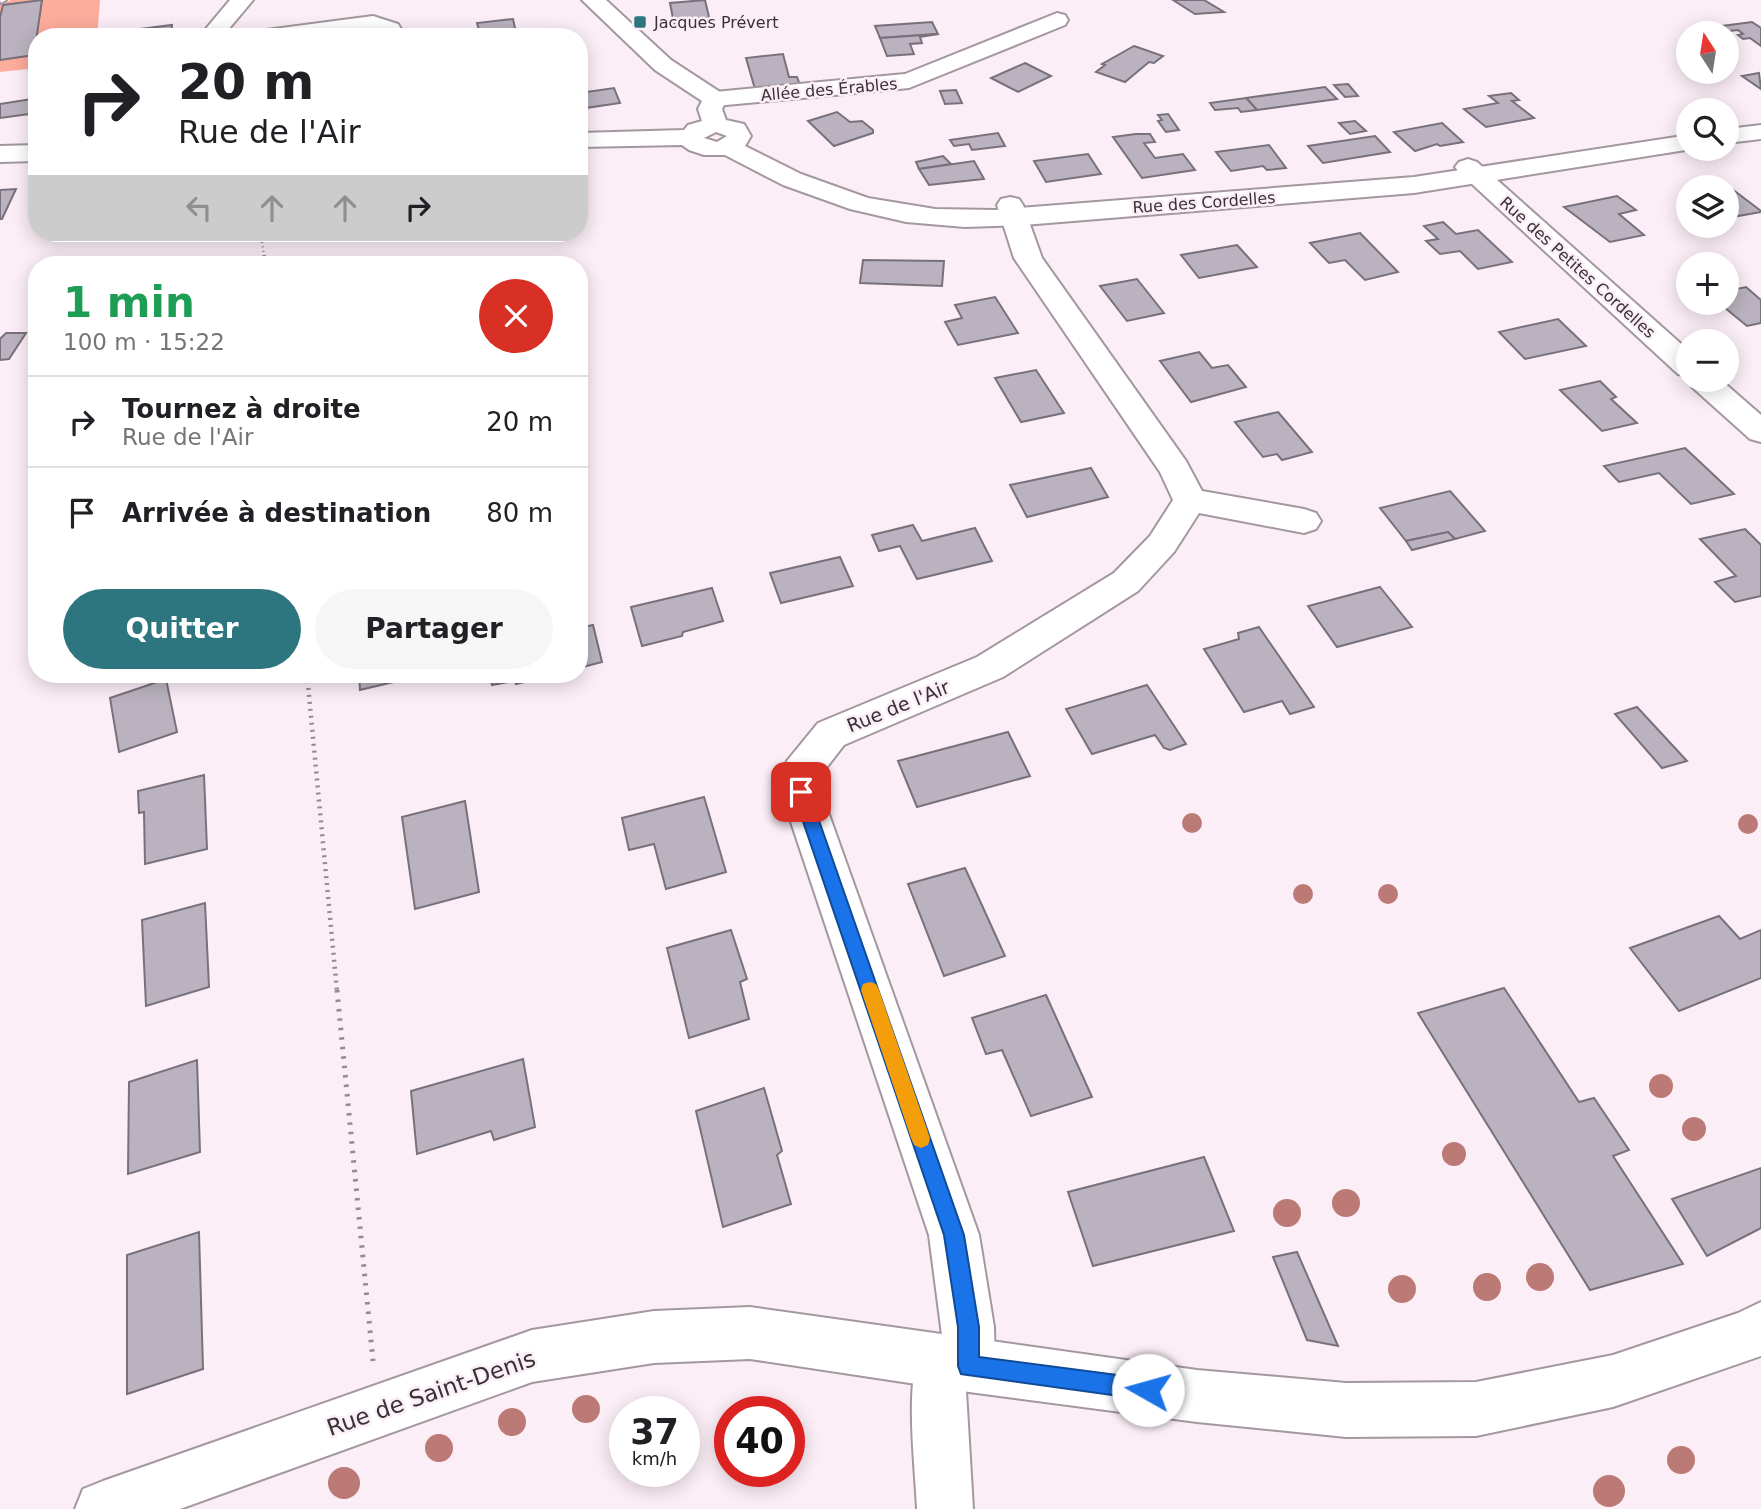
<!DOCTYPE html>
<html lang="fr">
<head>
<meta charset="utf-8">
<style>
	:root { --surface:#fff; --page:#f6f6f6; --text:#202124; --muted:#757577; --line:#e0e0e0; --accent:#2d757f }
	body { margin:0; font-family:"DejaVu Sans",sans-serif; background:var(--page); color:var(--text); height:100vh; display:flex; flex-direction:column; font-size:26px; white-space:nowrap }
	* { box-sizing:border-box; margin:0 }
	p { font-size:23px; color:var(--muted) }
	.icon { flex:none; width:38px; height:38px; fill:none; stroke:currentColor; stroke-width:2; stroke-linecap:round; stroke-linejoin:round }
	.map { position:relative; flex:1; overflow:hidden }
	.drawer { position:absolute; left:28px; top:256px; width:560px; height:427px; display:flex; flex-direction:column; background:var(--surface); border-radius:28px; box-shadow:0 4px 18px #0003 }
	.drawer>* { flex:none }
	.hud { position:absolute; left:28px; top:28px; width:560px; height:214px; border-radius:28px; box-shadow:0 4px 18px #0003; background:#fff; color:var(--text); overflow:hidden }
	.needle { width:46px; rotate:348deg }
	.fabs { position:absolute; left:1676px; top:21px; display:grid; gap:14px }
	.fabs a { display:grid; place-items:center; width:63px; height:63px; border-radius:50%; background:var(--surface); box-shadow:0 4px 18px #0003; font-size:35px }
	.speed { position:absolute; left:609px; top:1396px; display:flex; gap:14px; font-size:35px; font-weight:700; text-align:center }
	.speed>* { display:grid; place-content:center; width:91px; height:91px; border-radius:50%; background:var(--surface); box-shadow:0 4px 18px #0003; line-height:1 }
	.speed small { font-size:18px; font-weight:400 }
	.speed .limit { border:10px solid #d22; background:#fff; color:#111 }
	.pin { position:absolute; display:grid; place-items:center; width:60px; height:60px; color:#fff; margin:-30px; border-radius:14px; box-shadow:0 4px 10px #0006 }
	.me { position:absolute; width:77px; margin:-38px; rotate:277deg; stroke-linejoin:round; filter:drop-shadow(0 0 5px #0008) }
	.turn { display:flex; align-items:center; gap:24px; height:147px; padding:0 35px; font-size:32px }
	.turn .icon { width:91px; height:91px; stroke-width:2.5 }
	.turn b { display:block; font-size:49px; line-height:60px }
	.lanes { display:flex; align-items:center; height:66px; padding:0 35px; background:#0003; justify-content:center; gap:35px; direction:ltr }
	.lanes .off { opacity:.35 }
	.round { display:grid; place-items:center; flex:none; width:74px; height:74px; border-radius:37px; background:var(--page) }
	.head { display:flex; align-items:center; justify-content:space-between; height:119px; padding:0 35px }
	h1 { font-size:42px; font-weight:600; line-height:52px; color:#1e9e55 }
	.action { display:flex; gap:14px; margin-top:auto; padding:14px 35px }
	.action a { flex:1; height:80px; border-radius:42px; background:var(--accent); color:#fff; font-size:28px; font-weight:600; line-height:80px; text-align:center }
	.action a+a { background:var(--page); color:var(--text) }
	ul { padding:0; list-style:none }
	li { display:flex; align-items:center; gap:21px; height:91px; padding:0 35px; border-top:2px solid var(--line) }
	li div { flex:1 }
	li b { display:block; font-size:26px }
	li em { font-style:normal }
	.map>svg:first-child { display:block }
</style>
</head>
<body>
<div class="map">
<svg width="1761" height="1509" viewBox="0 0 1761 1509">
	<rect width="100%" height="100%" fill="#fceef7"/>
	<polygon fill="#feac9c" points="11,0 100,0 97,37 37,37 37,68 0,72 0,5"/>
	<g fill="#bab3bf" stroke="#78717c" stroke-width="2">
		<polygon points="42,0 34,55 0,60 0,17 3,5"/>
		<polygon points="705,0 710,21 674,24 670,3"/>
		<polygon points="1173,0 1204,0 1224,12 1195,14"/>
		<polygon points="513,19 517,37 481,37 477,23"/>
		<polygon points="932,22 938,34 880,38 875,26"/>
		<polygon points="1752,22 1761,28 1761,46 1750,38 1743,39 1738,35 1743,34 1738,30 1729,31 1722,26"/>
		<polygon points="172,25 171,37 125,37 125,31"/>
		<polygon points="938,34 920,37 922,43 910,44 914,54 887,56 880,38"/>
		<polygon points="1134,46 1163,56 1154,63 1149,62 1125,82 1096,72 1105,65 1102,64"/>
		<polygon points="783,54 789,77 797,77 800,85 755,89 746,58"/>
		<polygon points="1025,63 1051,76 1018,92 991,78"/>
		<polygon points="1759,73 1761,89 1742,76"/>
		<polygon points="1348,84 1358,96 1345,97 1334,85"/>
		<polygon points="1325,87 1337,99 1257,110 1246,98"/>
		<polygon points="614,88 620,103 579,109 579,93"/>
		<polygon points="956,90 962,103 945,104 940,91"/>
		<polygon points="1511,93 1519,100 1512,101 1534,118 1486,127 1464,109 1498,103 1489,96"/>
		<polygon points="1246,98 1257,110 1241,112 1238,108 1215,110 1210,103"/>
		<polygon points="32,99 29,114 0,118 0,104"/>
		<polygon points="837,112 850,122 862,121 873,130 873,133 834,146 808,121"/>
		<polygon points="1168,114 1179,130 1166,132 1158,121 1162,120 1158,115"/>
		<polygon points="1355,121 1366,131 1350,134 1339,123"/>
		<polygon points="1442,123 1463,142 1440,146 1437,144 1415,151 1394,132"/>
		<polygon points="998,133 1005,146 972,150 969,144 954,146 950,140"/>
		<polygon points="1136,134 1150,134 1155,142 1144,143 1155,158 1183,154 1195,170 1142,178 1113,137"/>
		<polygon points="1375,136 1390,152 1323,163 1308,146"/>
		<polygon points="1269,145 1286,168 1267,170 1263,166 1231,171 1216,152"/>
		<polygon points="1088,154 1101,174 1046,182 1034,161"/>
		<polygon points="943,156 951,164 919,169 916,162"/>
		<polygon points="974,161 984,179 929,185 919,169"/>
		<polygon points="16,189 2,219 0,219 0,190"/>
		<polygon points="1732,189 1761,211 1761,212 1727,218 1727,190"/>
		<polygon points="1617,196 1636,210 1619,214 1644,235 1610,242 1564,207"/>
		<polygon points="1443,222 1456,234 1478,230 1512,262 1478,269 1460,251 1440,254 1426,241 1438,239 1424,226"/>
		<polygon points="1360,233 1398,272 1365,280 1345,260 1329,263 1310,243"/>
		<polygon points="1237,245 1257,267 1199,278 1181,255"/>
		<polygon points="863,260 944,261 942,286 860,283"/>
		<polygon points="1137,279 1164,313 1127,321 1100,286"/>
		<polygon points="1746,287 1761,300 1761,323 1747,326 1719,303 1727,303 1727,291"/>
		<polygon points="995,297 1018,333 958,345 945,322 962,318 955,305"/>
		<polygon points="1558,319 1586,346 1525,359 1499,332"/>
		<polygon points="6,333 26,333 9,359 0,360 0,339"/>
		<polygon points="1199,352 1212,368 1228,365 1246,387 1191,402 1160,361"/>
		<polygon points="1036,370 1064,413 1021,422 995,378"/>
		<polygon points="1600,381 1616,397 1611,399 1637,423 1602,431 1560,390"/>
		<polygon points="1278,412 1312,452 1282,460 1277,454 1263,457 1235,422"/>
		<polygon points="1685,448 1734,494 1691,504 1659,473 1619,482 1604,466"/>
		<polygon points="1091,468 1108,497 1027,517 1010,485"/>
		<polygon points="1450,491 1485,531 1455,539 1448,532 1406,541 1380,508"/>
		<polygon points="913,525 922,541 975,528 992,561 917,579 900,546 879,551 872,535"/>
		<polygon points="1745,529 1761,545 1761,596 1735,602 1715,582 1736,576 1700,539"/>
		<polygon points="1448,532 1455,539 1412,550 1406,541"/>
		<polygon points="840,557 853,586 781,603 770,573"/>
		<polygon points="1380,587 1412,627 1337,647 1308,606"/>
		<polygon points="712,588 723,621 683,632 682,636 642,646 631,607"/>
		<polygon points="593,625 602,662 579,668 579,628"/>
		<polygon points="1259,627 1314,707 1290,714 1282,701 1244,712 1204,649 1239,639 1238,633"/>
		<polygon points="359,674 427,674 360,690"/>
		<polygon points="490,674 556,674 516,684 514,681 492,685"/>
		<polygon points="166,679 177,732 119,752 110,698"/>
		<polygon points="1147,685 1186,744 1170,750 1164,748 1155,735 1092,754 1066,709"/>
		<polygon points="1637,707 1687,761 1662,768 1615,714"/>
		<polygon points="1008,732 1030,776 917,807 898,761"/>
		<polygon points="204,775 207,849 145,864 144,812 139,813 138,791"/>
		<polygon points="704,797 726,872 666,889 654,844 629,850 622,818"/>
		<polygon points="465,801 479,892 415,909 402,817"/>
		<polygon points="965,868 1005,956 944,976 908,884"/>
		<polygon points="205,903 209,987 146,1006 142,920"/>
		<polygon points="1719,916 1740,939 1761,930 1761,978 1679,1011 1630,948"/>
		<polygon points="731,930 747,979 740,982 749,1019 689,1038 667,948"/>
		<polygon points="1504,988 1579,1102 1594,1098 1629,1150 1613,1156 1683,1264 1590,1290 1418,1013"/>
		<polygon points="1046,995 1092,1097 1031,1116 1002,1050 986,1054 972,1018"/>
		<polygon points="523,1059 535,1127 494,1140 491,1131 417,1154 411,1091"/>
		<polygon points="197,1060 200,1152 128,1174 129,1082"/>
		<polygon points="764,1088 782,1151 777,1155 791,1204 723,1227 696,1111"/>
		<polygon points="1204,1157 1234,1231 1093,1266 1068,1192"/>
		<polygon points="1761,1168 1761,1228 1707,1256 1672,1199"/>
		<polygon points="199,1232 203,1369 127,1394 127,1255"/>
		<polygon points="1297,1252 1338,1346 1307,1340 1273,1257"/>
	</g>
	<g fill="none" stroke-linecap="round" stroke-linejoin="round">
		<g stroke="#a4979f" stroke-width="4">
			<polygon id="lane" points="0,0 6,0 1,3"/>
		</g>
		<g stroke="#a4979f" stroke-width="4">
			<g id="street">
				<polygon points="230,0 253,0 222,37 199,37"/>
				<polygon points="1057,13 1065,15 1068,20 1065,25 909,88 715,106 707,104 703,99 707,94 715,92 905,74"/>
				<polygon points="373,16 398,24 401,29 398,34 390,36 371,30 319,37 255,37 258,32 266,30"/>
				<polygon points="1468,159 1477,162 1689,351 1689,376 1678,374 1459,172 1455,167 1459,162"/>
				<path d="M 1010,197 L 1019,199 L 1023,205 L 1042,258 L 1186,461 L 1202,491 L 1304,509 L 1316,513 L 1321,521 L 1316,529 L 1304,533 L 1199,513 L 1174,552 L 1138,591 L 1003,677 L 844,745 L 820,776 L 821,792 L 979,1235 L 994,1327 L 995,1366 L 987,1384 L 966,1391 L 973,1509 L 917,1509 C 915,1462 904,1384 922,1342 L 942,1335 L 929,1235 L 781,792 L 782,772 L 787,761 L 818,723 L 977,657 L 1114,573 L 1150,536 L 1173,500 L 1160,472 L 1014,258 L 997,205 L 1001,199 Z"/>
				<polygon points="1689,379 1721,380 1761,415 1761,442 1750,439 1692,387"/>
			</g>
		</g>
		<g stroke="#a4979f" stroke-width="4">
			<g id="secondary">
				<path d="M 582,0 L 606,0 L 671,60 L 723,94 L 727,99 L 722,109 L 726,120 L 744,124 L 751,136 L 745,146 L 801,174 L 868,198 L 935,209 L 995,210 L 1414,177 L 1689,135 L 1689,149 L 1692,149 L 1414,193 L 1024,225 L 965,227 L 906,222 L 850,209 L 783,185 L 725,155 L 704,155 L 689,150 L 682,145 L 579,147 L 579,133 L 684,130 L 688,125 L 702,121 L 698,109 L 702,101 L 655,70 ZM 716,132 L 727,136 L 717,142 L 704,138 Z"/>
				<polygon points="1761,125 1761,139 1727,143 1727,129"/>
				<polygon points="37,145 37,161 0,162 0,146"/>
				<polygon points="1761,1302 1761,1356 1613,1407 1476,1436 1346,1437 1197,1422 969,1392 750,1359 654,1363 532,1382 180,1509 75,1509 83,1489 103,1481 532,1330 654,1311 750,1307 1197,1370 1346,1383 1476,1382 1613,1355 1738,1313"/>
			</g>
		</g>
		<polyline stroke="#948b91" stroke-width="2.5" stroke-dasharray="1 3.5" stroke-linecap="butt" points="261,233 264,257"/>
		<polyline stroke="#948b91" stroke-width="3.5" stroke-dasharray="2 4.5" stroke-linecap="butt" points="264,255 265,264"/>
		<polyline stroke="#948b91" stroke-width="4.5" stroke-dasharray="2 5" stroke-linecap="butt" points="307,674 337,991"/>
		<polyline stroke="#948b91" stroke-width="5" stroke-dasharray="2.5 7" stroke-linecap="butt" points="337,990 373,1361"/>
		<use href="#lane" fill="#fff" fill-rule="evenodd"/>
		<use href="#street" fill="#fff" fill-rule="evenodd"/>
		<use href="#secondary" fill="#fff" fill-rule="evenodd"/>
	</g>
	<g fill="#bb7a76">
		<circle cx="1192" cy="823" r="10"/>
		<circle cx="1748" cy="824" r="10"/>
		<circle cx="1303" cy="894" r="10"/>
		<circle cx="1388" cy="894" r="10"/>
		<circle cx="1661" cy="1086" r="12"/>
		<circle cx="1694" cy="1129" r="12"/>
		<circle cx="1454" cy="1154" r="12"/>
		<circle cx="1346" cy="1203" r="14"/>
		<circle cx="1287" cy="1213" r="14"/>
		<circle cx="1540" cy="1277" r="14"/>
		<circle cx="1487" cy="1287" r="14"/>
		<circle cx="1402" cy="1289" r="14"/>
		<circle cx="586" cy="1409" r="14"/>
		<circle cx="512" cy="1422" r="14"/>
		<circle cx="439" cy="1448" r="14"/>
		<circle cx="1681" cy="1460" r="14"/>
		<circle cx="344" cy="1483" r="16"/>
		<circle cx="1609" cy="1491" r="16"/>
	</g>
	<polygon fill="#1a73e8" stroke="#114b97" stroke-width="2" points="801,785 807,787 809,792 964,1235 979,1327 979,1357 1148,1379 1155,1382 1159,1390 1155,1397 1148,1400 961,1374 958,1366 958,1327 944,1235 793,792 796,787"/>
	<polygon fill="#f59e0b" points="870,982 876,984 879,990 930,1138 928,1145 921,1148 914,1145 911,1138 861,990 863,984"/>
	<rect fill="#2d757f" stroke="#fceef7" stroke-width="2.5" x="633" y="15" width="14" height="14" rx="3.5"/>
	<g text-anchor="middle" stroke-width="5" stroke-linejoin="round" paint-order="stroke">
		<g font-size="16" fill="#373235" stroke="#fceef7" text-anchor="start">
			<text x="654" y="28">Jacques Prévert</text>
		</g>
		<g font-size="16" fill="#373235" stroke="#fceef7">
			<text transform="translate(829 89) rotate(-5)" y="6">Allée des Érables</text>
			<text transform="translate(1204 202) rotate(-4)" y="6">Rue des Cordelles</text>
			<text transform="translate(1578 267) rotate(42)" y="6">Rue des Petites Cordelles</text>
		</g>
		<g font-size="19" fill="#373235" stroke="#fceef7">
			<text transform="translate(898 706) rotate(-22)" y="7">Rue de l'Air</text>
		</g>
		<g font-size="23" fill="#373235" stroke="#fceef7">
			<text transform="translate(431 1393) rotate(-19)" y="8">Rue de Saint-Denis</text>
		</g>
	</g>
</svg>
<div class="fabs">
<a><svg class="needle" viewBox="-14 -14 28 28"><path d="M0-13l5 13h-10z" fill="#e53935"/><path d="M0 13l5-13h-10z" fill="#757577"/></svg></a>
<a><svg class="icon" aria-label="search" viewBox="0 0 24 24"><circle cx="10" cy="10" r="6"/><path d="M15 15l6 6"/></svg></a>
<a><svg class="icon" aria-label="layers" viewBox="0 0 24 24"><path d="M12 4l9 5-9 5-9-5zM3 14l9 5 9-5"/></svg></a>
<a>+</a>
<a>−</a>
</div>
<div class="speed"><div>37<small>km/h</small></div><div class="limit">40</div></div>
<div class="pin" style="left:801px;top:792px;background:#d93025"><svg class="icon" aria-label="arrive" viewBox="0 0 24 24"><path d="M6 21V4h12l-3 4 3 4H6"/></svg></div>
<svg class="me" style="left:1148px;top:1390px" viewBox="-20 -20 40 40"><circle r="19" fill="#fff"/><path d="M0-13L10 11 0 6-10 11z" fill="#1a73e8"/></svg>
<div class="hud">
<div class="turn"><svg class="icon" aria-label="right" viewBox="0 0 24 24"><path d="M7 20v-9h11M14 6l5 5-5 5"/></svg><div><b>20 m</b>Rue de l'Air</div></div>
<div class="lanes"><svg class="icon off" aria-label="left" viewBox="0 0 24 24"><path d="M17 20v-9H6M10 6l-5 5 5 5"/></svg><svg class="icon off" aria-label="ahead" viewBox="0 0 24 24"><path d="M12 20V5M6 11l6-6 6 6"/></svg><svg class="icon off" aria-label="ahead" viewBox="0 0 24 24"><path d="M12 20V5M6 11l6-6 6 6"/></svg><svg class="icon" aria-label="right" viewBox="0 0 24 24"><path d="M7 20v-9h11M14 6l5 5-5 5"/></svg></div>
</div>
<section class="drawer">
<div class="head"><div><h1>1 min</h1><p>100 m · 15:22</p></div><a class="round" style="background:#d93025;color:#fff"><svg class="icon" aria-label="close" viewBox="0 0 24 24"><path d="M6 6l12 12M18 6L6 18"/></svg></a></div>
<ul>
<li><svg class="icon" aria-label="right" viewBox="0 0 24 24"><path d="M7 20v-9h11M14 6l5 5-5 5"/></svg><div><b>Tournez à droite</b><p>Rue de l'Air</p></div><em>20 m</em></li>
<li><svg class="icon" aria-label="arrive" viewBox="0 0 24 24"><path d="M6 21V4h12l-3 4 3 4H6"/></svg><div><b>Arrivée à destination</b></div><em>80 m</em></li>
</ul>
<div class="action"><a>Quitter</a><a>Partager</a></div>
</section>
</div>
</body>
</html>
